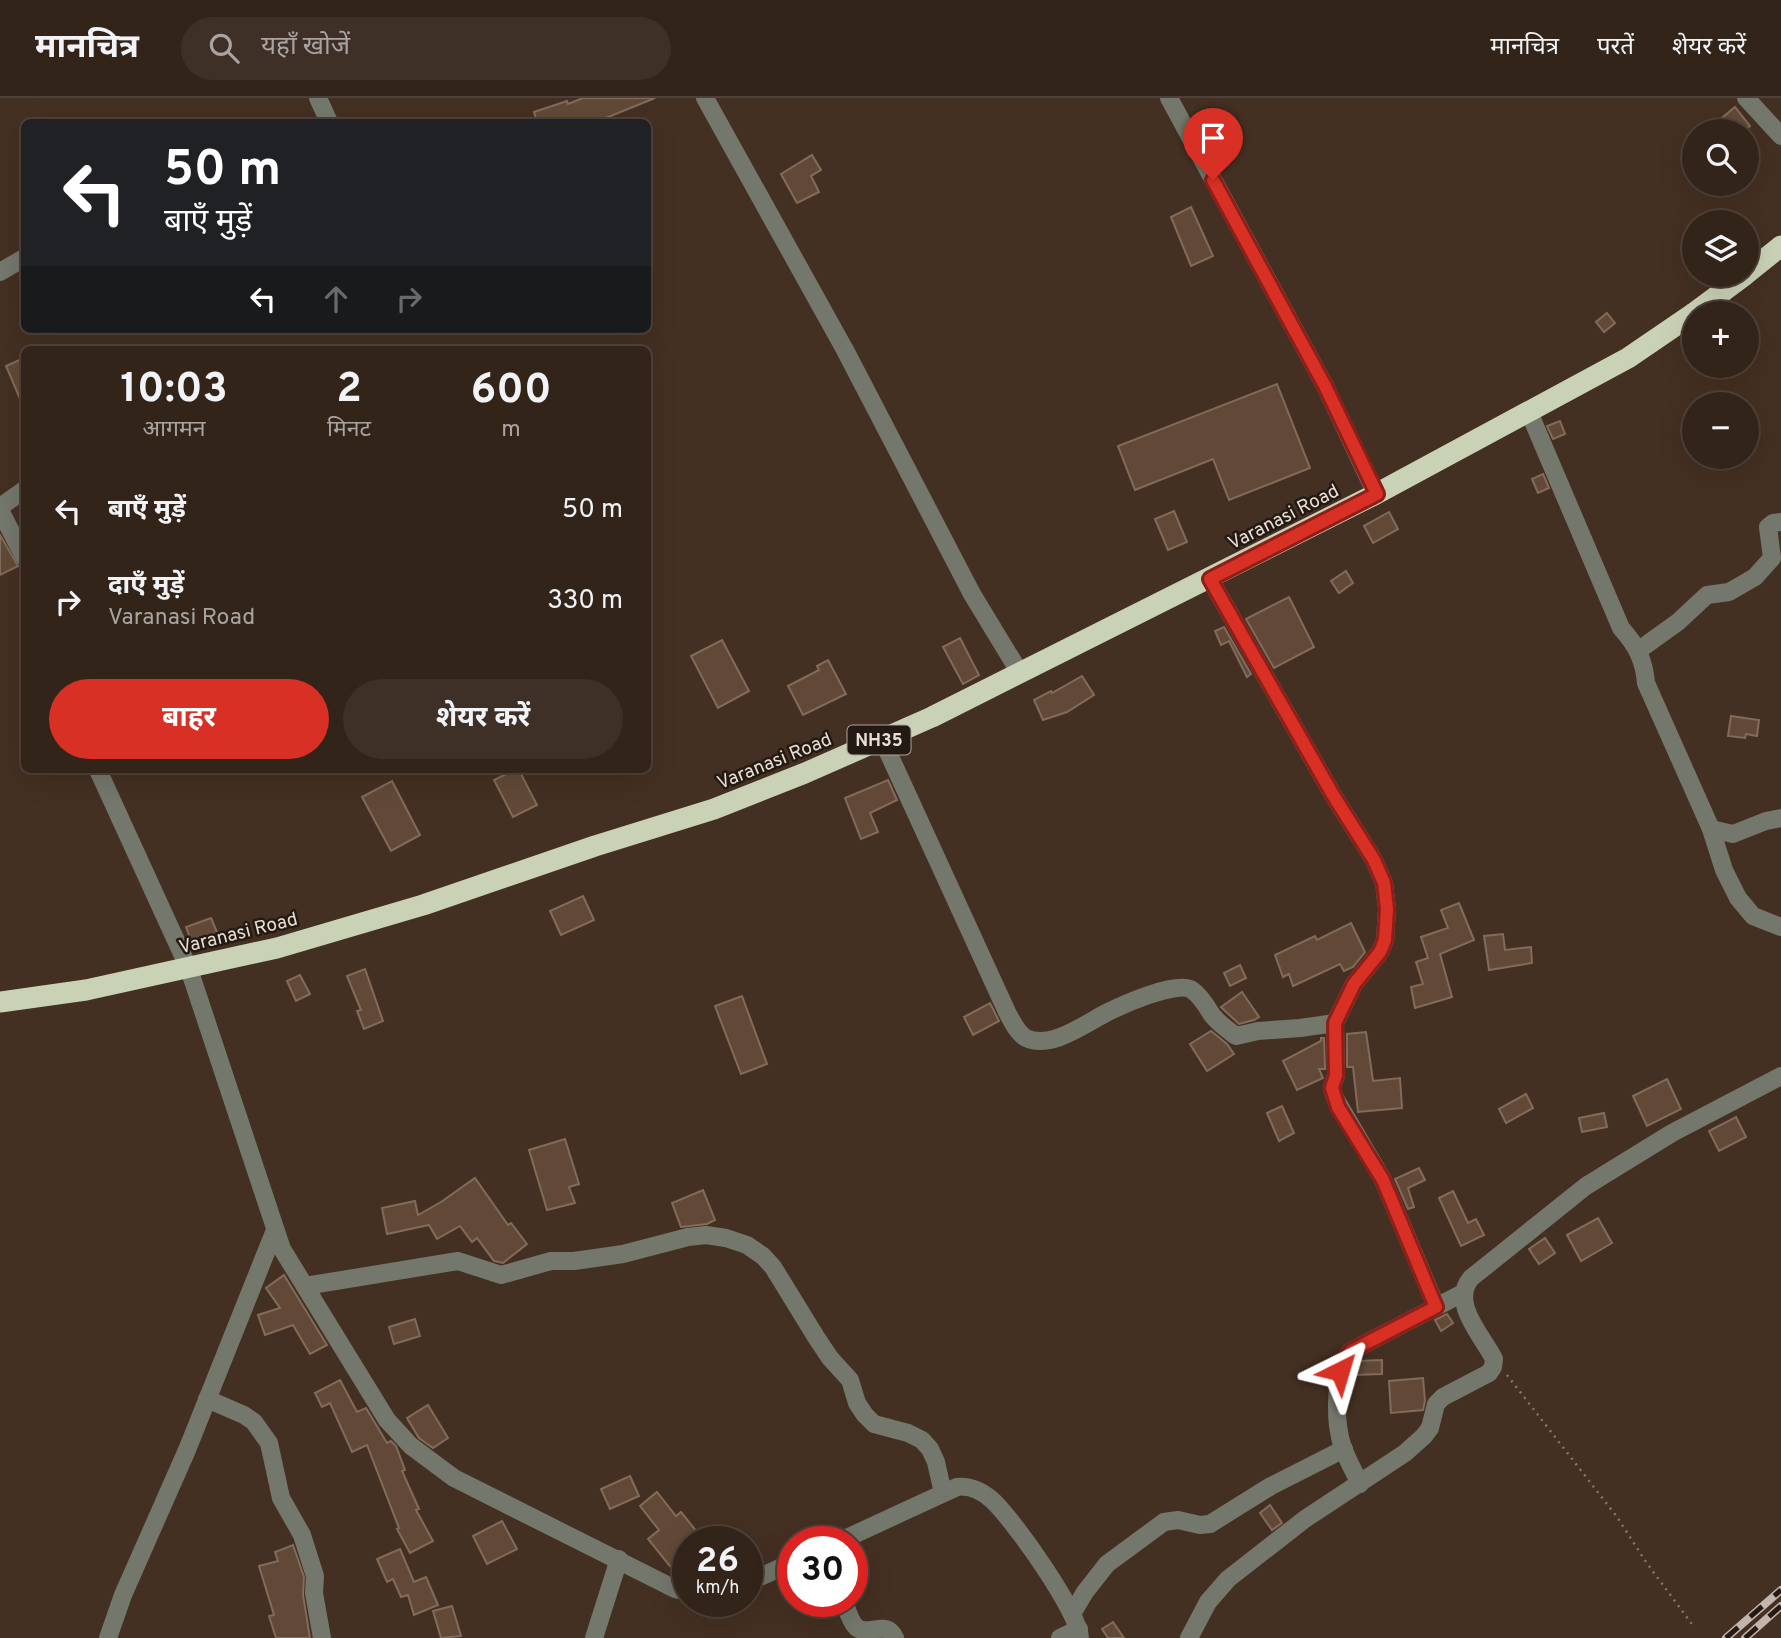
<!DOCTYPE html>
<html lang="hi">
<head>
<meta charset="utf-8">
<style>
	:root { --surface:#33241a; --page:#3e3027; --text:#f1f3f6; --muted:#a9a4a2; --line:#4e4139; --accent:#d93025 }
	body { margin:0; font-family:Overpass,"Noto Sans Devanagari",sans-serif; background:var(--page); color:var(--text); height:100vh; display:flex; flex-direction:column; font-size:26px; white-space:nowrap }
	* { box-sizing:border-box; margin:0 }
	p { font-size:23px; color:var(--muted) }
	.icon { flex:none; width:38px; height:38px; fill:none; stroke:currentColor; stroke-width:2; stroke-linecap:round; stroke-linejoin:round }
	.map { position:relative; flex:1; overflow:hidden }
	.panel { position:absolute; left:21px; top:248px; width:630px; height:427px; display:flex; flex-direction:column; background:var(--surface); border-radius:10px; box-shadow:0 7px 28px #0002,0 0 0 2px var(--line) }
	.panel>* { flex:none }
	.hud { position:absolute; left:21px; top:21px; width:630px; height:214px; border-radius:10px; box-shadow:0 7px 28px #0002,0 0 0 2px var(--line); background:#202124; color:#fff; overflow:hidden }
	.controls { position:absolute; left:1682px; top:21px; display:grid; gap:14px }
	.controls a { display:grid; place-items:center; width:77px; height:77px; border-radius:50%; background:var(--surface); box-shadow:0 7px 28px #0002,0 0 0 2px var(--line); font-size:35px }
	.speed { position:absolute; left:672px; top:1428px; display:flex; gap:14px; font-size:35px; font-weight:700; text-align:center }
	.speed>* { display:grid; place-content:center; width:91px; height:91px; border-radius:50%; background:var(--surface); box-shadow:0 7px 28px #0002,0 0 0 2px var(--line); line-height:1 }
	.speed small { font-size:18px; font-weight:400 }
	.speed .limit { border:10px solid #d22; background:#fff; color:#111 }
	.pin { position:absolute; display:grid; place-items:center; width:60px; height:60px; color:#fff; margin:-72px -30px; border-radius:50% 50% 50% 0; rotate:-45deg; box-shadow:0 0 7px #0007 }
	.pin .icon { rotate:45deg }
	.me { position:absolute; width:77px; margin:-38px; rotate:40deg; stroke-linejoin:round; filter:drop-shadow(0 0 5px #0008) }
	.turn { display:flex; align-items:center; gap:24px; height:147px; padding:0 28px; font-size:32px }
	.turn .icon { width:91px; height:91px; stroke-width:2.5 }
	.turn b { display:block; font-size:49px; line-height:60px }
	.lanes { display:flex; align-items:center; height:66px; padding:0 28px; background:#0003; justify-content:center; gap:35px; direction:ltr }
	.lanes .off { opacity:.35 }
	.eta { display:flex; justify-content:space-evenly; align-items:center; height:119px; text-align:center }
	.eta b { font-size:42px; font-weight:700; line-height:49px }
	.action { display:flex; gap:14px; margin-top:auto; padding:14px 28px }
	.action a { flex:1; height:80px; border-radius:42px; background:var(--accent); color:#fff; font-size:28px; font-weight:700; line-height:80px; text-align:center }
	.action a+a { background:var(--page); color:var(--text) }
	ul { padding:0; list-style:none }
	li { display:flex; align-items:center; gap:21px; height:91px; padding:0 28px }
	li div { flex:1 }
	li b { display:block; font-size:26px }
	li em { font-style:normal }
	header { display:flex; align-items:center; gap:42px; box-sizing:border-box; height:98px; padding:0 35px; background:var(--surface); border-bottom:2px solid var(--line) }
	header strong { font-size:33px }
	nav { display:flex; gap:38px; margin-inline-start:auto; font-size:24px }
	.search { width:490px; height:63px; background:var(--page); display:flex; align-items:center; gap:18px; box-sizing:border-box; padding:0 24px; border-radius:38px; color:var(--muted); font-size:26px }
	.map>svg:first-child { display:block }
</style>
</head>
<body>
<header>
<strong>मानचित्र</strong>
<div class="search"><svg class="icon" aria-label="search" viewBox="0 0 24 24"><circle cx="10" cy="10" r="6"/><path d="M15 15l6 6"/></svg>यहाँ खोजें</div>
<nav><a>मानचित्र</a><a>परतें</a><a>शेयर करें</a></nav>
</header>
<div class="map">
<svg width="1781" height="1540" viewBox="0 0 1781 1540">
	<rect width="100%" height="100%" fill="#443022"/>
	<g fill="#624937" stroke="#826b5b" stroke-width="2">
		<polygon points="583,0 655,0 596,24 537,24 534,14 567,3 568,6"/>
		<polygon points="1735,9 1750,28 1743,33 1733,33 1723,19"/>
		<polygon points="812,57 821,72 811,78 819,94 797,105 781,76"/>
		<polygon points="1191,109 1213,158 1191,168 1171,119"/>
		<polygon points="1607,215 1615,225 1604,234 1596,224"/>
		<polygon points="24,260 24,310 6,268"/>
		<polygon points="1277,286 1310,370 1229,402 1213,361 1135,392 1118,348"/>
		<polygon points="1560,323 1565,336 1553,341 1547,328"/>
		<polygon points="1543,376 1549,390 1538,395 1532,381"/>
		<polygon points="1174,413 1187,444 1168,452 1155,421"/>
		<polygon points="1389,414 1398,431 1373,445 1364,428"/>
		<polygon points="0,437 18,468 0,477"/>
		<polygon points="1346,473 1353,485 1339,495 1331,483"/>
		<polygon points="1289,499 1314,549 1274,570 1246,521"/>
		<polygon points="1224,529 1251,576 1247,579 1229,543 1221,547 1215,533"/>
		<polygon points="960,540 979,577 963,586 943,549"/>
		<polygon points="722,542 749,593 718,610 691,558"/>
		<polygon points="828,562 846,596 803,617 788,588 819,572 817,568"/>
		<polygon points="1082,578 1094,597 1067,614 1043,622 1034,602 1051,593 1052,595"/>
		<polygon points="1731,618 1759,622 1757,638 1746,636 1745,640 1728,638"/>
		<polygon points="515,672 519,672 537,707 513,719 494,682"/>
		<polygon points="888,682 897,702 870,715 878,734 861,741 845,700"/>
		<polygon points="392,683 420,737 391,753 362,699"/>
		<polygon points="583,798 594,822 561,837 550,813"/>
		<polygon points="1459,805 1474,842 1440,856 1452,899 1415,910 1411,889 1423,886 1416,864 1428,860 1421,839 1448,830 1441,812"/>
		<polygon points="211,820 219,839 193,848 186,829"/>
		<polygon points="1351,825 1365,854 1353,869 1344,873 1340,866 1293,888 1289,876 1283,879 1275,857 1315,838 1317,842"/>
		<polygon points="1503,836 1505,852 1531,849 1532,865 1489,872 1484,838"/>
		<polygon points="1240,867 1246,880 1230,888 1224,875"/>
		<polygon points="365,871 383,923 364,931 357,913 361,912 347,878"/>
		<polygon points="300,877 310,896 296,903 287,883"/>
		<polygon points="1242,894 1259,919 1254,922 1239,926 1221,909"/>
		<polygon points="742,898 767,966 741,976 715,908"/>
		<polygon points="990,905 999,923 973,937 964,919"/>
		<polygon points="1211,933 1227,946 1234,956 1207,973 1190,946"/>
		<polygon points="1366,934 1373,983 1400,980 1402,1010 1358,1014 1353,969 1347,969 1347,936"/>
		<polygon points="1321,940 1324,940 1325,971 1319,971 1323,980 1297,992 1283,963 1321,943"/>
		<polygon points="1667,981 1681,1011 1647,1028 1633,998"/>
		<polygon points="1526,996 1533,1010 1506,1025 1499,1011"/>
		<polygon points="1282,1008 1294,1035 1279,1043 1267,1015"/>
		<polygon points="1604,1015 1607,1029 1582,1034 1579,1020"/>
		<polygon points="1736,1019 1746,1039 1719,1053 1709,1033"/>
		<polygon points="565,1041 579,1086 569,1089 575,1105 547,1112 529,1052"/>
		<polygon points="1419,1070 1425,1082 1408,1090 1414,1109 1408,1111 1395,1081"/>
		<polygon points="475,1080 508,1127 511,1125 527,1146 503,1165 494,1163 477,1140 472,1144 460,1128 437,1141 429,1127 387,1136 382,1110 415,1103 418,1117 441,1104"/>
		<polygon points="703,1092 715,1122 707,1126 681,1129 672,1105"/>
		<polygon points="1453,1093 1468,1125 1476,1121 1484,1137 1461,1148 1439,1100"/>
		<polygon points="1598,1120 1612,1145 1581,1163 1567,1137"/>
		<polygon points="1545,1140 1555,1155 1539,1166 1529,1151"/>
		<polygon points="284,1177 327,1247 310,1256 293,1227 265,1237 258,1217 280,1210 266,1190"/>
		<polygon points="1447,1216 1453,1225 1441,1233 1435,1222"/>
		<polygon points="415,1221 420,1238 394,1246 389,1229"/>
		<polygon points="1382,1262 1382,1276 1353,1277 1358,1263"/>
		<polygon points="1423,1280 1425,1303 1423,1312 1391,1315 1389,1283"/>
		<polygon points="340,1282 357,1314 366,1310 387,1345 391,1343 396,1348 405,1372 402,1373 419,1411 416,1412 433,1443 410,1455 397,1431 399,1430 367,1347 352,1354 330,1305 322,1309 315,1295"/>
		<polygon points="428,1307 448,1340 433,1350 419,1340 407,1320"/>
		<polygon points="630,1378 639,1398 610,1411 601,1391"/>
		<polygon points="657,1394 676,1418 681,1414 705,1444 688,1444 688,1461 674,1473 648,1441 659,1432 640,1408"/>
		<polygon points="1270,1407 1282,1425 1272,1432 1260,1415"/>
		<polygon points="502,1423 517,1451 487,1466 473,1438"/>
		<polygon points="293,1447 304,1479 303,1497 310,1540 276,1540 269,1518 274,1517 259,1468 278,1463 275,1454"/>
		<polygon points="400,1451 414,1484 426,1479 438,1507 414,1517 408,1497 401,1499 393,1481 387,1484 377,1461"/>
		<polygon points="452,1508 461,1538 441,1540 433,1513"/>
		<polygon points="1113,1524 1124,1540 1108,1540 1102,1531"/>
	</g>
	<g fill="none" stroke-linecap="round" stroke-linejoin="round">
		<polyline stroke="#87766a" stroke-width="2.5" stroke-dasharray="2 5" stroke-linecap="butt" points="1507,1277 1617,1419 1646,1464 1694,1529"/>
		<g stroke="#74776c" stroke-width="18">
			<polyline points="318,0 329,24"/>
			<polyline points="705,0 845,252 972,496 1020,575"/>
			<polyline points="1169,0 1325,288 1376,396"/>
			<polyline points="1746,0 1781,38"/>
			<polyline points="0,174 24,160"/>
			<path d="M 1529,314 L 1621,530 C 1637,548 1644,562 1646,585 L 1711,731 L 1724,772 L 1738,800 L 1753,818 L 1781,829"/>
			<polyline points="0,409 24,392"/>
			<polyline points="0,412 24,459"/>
			<polyline points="1639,552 1678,524 1707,497 1729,494 1755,479 1772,460 1768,429 1773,425 1781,424"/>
			<path d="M 882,641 L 1007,914 C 1012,923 1017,935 1026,940 C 1050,952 1085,926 1106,915 C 1122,907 1177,882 1192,892 C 1201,898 1207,909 1212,917 C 1219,926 1228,932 1236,938 L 1258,933 L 1300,930 L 1335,925 L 1354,886 L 1380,854 L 1385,842 L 1387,811 L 1384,785 L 1374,762 L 1333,697 L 1210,481"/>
			<polyline points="98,672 189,871 282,1151 387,1322 411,1348 454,1380 675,1491 688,1494"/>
			<polyline points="1711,731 1733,736 1766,723 1781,720"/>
			<polyline points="1335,925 1336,977 1332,990 1335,1000 1383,1082 1436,1208"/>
			<polyline points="305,1188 458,1163 501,1177 551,1163 574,1163 623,1156 688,1139 706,1137 726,1140 747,1147 763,1158 773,1169 816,1239 830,1260 850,1282 857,1305 865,1317 874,1326 908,1335 922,1342 930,1351 936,1364 943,1395"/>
			<polyline points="207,1301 244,1317 254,1324 269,1345 281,1400 302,1437 315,1478 314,1495 322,1540"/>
			<path d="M 1360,1386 C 1353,1371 1343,1355 1340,1339 C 1335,1318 1335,1268 1351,1253 L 1463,1195"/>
			<path d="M 838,1444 L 957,1389 C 970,1387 983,1394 992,1402 C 1013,1421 1079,1514 1080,1540"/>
			<polyline points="747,1485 793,1464"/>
			<path d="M 844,1503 C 847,1511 850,1523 856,1529 C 868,1540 886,1520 895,1540"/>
			<polyline points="1072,1516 1085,1494 1107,1466 1164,1424 1178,1422 1200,1427 1210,1426 1271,1388 1344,1351"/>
			<polyline points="108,1540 123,1497 187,1352 275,1132"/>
			<polyline points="594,1540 619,1461"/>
			<polyline points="1060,1540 1079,1531"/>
			<path d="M 1189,1540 L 1208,1504 L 1228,1481 L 1305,1421 L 1405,1355 L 1424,1338 L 1430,1330 L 1436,1306 L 1443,1299 L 1489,1275 L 1493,1269 L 1494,1261 C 1482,1237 1450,1205 1471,1180 L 1586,1088 L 1672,1035 L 1781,978"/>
		</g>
		<g stroke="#cad2b6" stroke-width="21">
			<polyline points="1746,176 1781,148"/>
			<polyline points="1694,215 1745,177"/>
			<polyline points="0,904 86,892 277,850 423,807 595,748 714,711 805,675 932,619 1376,396 1628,260 1694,215"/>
		</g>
		<g stroke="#c3b5ab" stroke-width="8">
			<g id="rail">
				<polyline points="1726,1540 1781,1492"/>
				<polyline points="1745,1540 1781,1508"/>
			</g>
		</g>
		<use href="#rail" stroke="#241a14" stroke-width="5" stroke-dasharray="16" stroke-linecap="butt"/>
	</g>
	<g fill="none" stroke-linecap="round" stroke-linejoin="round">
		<g stroke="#8d1f18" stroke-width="18">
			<polyline id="route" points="1213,82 1325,288 1377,396 1210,481 1333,697 1374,762 1384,785 1387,811 1385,842 1380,854 1354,886 1335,925 1336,977 1332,990 1338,1009 1383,1082 1436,1209 1351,1253 1342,1263 1340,1273"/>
		</g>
		<use href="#route" stroke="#d93025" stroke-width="12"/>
	</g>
	<g text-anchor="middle" stroke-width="5" stroke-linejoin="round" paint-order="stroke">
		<rect fill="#241a14" stroke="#afa39b" stroke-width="2" x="847.5" y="627.5" width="63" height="29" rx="5"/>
		<g font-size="18" font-weight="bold" fill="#ebded5">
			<text x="879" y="648">NH35</text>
		</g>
		<g font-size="19" fill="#ebded5" stroke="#241a14">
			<text transform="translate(1283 418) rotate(-27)" y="7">Varanasi Road</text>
			<text transform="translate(774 662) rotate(-22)" y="7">Varanasi Road</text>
			<text transform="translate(238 834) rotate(-14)" y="7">Varanasi Road</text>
		</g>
	</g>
</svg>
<div class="controls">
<a><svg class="icon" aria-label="search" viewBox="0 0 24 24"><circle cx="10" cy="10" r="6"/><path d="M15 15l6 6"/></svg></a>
<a><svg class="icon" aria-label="layers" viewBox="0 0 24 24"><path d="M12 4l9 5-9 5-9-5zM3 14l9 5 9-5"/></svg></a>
<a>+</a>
<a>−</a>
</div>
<div class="speed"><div>26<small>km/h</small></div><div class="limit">30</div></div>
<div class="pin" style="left:1213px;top:82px;background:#d93025"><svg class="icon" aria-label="arrive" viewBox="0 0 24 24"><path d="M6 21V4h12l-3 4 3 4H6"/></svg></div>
<svg class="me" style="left:1340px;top:1273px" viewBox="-20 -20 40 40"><path d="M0-17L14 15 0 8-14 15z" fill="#d93025" stroke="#fff" stroke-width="4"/></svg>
<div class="hud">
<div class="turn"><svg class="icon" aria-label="left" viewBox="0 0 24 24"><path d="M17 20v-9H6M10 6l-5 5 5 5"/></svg><div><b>50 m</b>बाएँ मुड़ें</div></div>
<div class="lanes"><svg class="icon" aria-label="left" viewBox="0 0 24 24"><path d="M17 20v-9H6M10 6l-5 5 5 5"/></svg><svg class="icon off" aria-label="ahead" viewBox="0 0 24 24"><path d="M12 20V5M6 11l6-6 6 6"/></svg><svg class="icon off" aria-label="right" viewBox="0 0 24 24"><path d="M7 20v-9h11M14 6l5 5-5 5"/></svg></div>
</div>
<section class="panel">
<div class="eta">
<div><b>10:03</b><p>आगमन</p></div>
<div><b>2</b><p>मिनट</p></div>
<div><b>600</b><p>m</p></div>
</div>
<ul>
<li><svg class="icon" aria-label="left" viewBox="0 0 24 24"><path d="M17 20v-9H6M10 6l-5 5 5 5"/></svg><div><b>बाएँ मुड़ें</b></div><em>50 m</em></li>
<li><svg class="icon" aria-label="right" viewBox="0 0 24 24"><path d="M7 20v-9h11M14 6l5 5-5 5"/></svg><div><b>दाएँ मुड़ें</b><p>Varanasi Road</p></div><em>330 m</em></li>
</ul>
<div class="action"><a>बाहर</a><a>शेयर करें</a></div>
</section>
</div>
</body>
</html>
